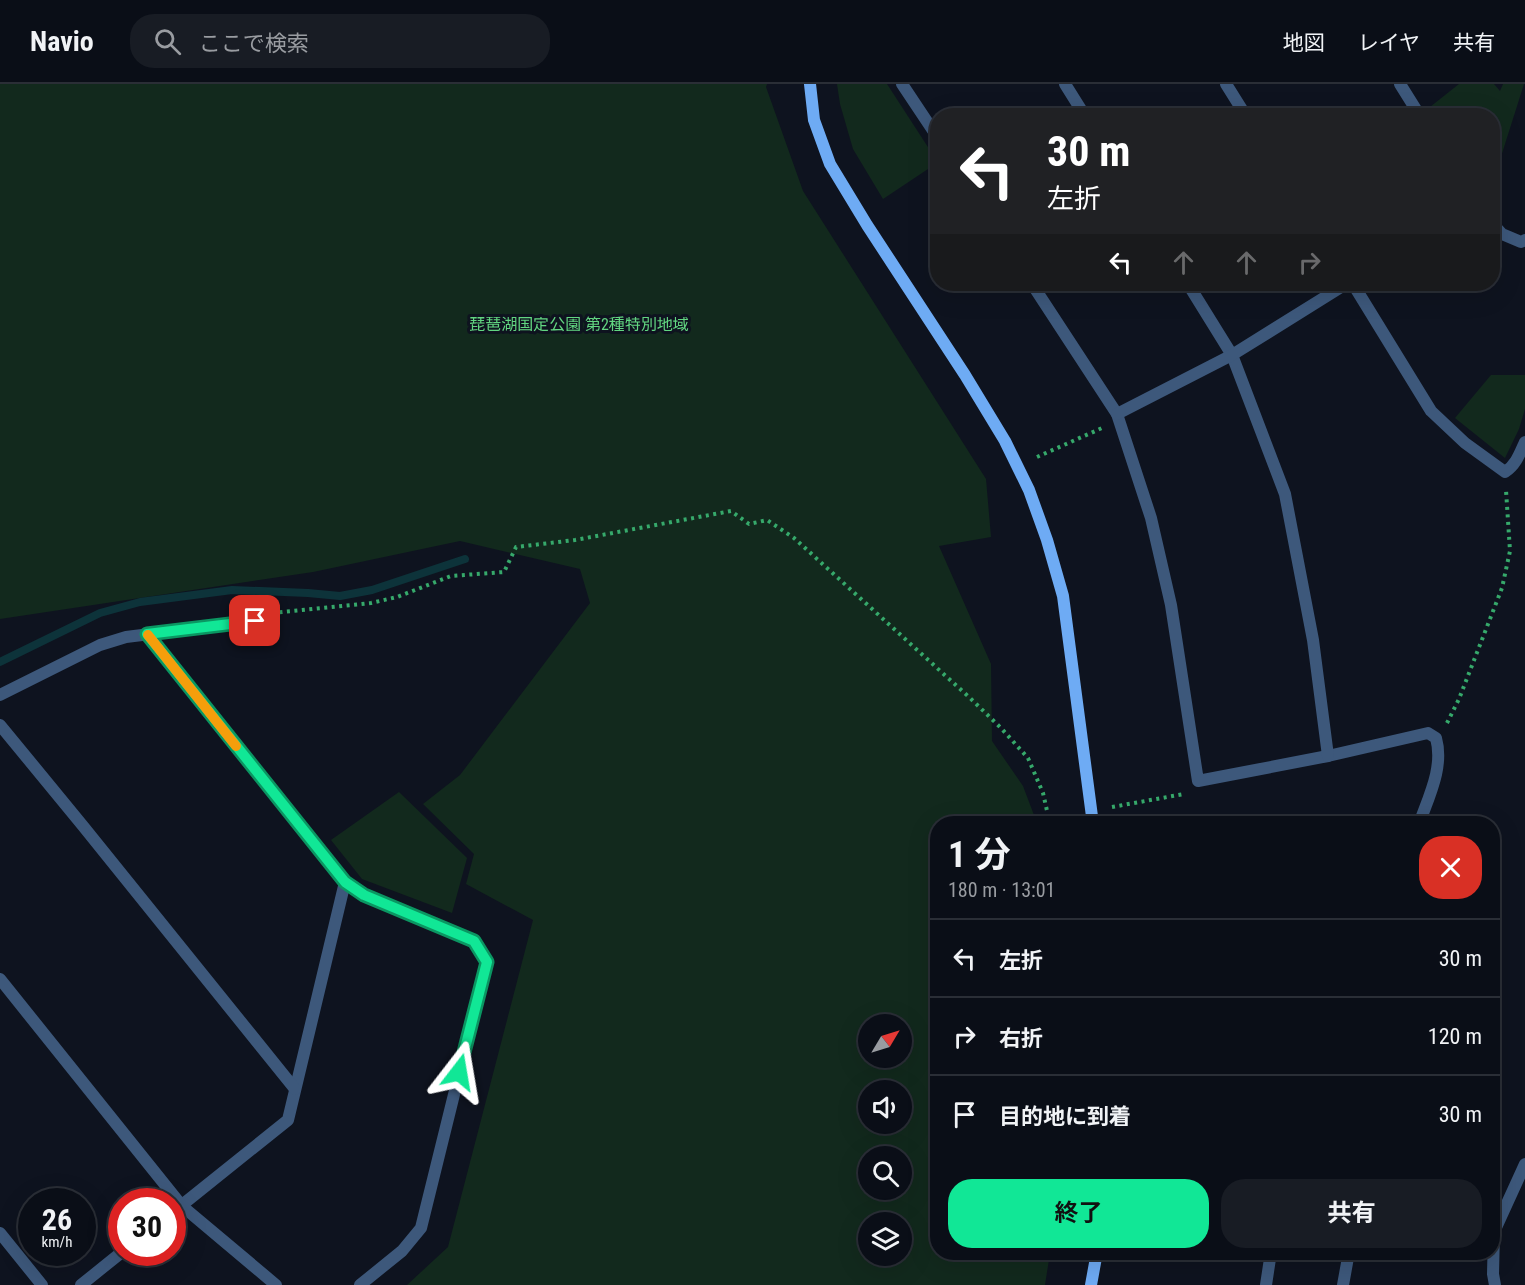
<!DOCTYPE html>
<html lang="ja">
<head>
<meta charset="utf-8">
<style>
	:root { --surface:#0a0e17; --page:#181c24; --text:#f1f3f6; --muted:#999ca1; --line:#2a2e36; --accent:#11e796 }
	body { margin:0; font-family:"Roboto Condensed","Noto Sans JP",sans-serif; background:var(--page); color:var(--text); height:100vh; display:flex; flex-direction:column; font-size:22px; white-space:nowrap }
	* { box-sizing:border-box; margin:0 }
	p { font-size:20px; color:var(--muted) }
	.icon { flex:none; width:33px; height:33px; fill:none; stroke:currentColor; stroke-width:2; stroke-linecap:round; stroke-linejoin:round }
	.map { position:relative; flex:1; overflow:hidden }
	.panel { position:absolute; left:930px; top:732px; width:570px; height:444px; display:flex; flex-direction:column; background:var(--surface); border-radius:24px; box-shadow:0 6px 24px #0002,0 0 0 2px var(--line) }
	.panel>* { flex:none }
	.hud { position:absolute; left:930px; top:24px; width:570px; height:183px; border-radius:24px; box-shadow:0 6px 24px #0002,0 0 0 2px var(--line); background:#202124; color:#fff; overflow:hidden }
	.needle { width:39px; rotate:52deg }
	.buttons { position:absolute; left:858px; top:930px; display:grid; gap:12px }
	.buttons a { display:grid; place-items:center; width:54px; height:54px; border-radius:50%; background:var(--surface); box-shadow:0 6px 24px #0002,0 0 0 2px var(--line); font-size:30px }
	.speed { position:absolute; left:18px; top:1104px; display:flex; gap:12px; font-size:30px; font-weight:700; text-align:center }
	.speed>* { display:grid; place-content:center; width:78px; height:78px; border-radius:50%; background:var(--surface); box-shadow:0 6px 24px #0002,0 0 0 2px var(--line); line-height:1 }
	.speed small { font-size:15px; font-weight:400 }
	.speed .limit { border:9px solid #d22; background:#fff; color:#111 }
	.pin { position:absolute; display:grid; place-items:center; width:51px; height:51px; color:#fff; margin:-26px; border-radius:12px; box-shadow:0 3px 9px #0006 }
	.me { position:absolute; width:66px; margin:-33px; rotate:14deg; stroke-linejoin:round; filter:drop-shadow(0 0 4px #0008) }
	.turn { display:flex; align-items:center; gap:21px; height:126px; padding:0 18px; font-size:27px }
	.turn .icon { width:78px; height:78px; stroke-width:2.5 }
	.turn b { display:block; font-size:42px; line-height:51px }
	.lanes { display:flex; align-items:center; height:57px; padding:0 18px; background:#0003; justify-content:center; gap:30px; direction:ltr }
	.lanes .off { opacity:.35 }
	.round { display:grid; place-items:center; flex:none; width:63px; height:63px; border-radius:24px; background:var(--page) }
	.headline { display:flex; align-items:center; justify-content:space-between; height:102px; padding:0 18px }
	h1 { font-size:36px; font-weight:700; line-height:45px }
	.button { display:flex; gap:12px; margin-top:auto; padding:12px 18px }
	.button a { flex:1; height:69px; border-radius:24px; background:var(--accent); color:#111; font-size:24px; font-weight:700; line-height:69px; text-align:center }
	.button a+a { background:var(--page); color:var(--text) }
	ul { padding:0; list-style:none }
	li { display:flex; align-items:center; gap:18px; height:78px; padding:0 18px; border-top:2px solid var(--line) }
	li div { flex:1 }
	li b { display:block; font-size:22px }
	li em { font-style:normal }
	header { display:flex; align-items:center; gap:36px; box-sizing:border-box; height:84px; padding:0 30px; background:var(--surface); border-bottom:2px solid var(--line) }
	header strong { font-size:28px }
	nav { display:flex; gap:33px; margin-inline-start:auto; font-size:21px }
	.search { width:420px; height:54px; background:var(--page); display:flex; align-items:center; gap:15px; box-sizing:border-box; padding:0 21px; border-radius:24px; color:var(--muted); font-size:22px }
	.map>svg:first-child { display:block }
</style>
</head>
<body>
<header>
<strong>Navio</strong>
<div class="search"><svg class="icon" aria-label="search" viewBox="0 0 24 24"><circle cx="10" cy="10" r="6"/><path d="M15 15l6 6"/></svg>ここで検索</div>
<nav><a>地図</a><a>レイヤ</a><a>共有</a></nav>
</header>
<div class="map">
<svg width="1525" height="1201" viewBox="0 0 1525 1201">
	<rect width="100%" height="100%" fill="#0e131f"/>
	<g fill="#12291d" fill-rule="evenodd">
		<path d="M 0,0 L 767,0 L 766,3 L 803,107 L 986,395 L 991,453 L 939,462 L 991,580 L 992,657 L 1023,702 L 1037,739 L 938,740 L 938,1168 L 1050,1169 L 1045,1201 L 407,1201 L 448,1163 L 533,836 L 466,800 L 474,770 L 423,720 L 460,691 L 590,519 L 580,485 L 460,457 L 313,488 L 0,535 ZM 902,940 L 902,974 L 868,974 L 868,940 ZM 902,1006 L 902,1040 L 868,1040 L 868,1006 ZM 902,1072 L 902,1106 L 868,1106 L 868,1072 ZM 868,1138 L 902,1138 L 902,1172 L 868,1172 Z"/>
		<polygon points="837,0 887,0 937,77 937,79 883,115 853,65 840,20"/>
		<polygon points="1459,0 1494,0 1500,7 1503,0 1524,0 1499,79 1493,85 1492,32 1436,31 1430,23"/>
		<polygon points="1491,291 1525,291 1525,325 1519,345 1505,374 1455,334"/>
		<polygon points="399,708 467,774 452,829 362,795 331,756"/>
	</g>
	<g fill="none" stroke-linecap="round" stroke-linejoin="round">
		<polyline stroke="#0d333a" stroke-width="8" points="0,578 100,529 140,518 232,506 308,509 340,512 372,506 465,475"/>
		<g stroke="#36a96b" stroke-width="4" stroke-dasharray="3 4.5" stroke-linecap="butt">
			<polyline points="1037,373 1102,344"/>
			<polyline points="272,529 371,519 397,513 451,492 504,488 516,463 575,456 731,427 749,440 767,436 794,454 970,614 1001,644 1028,674 1043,709 1050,740"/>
			<polyline points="1447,639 1459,615 1502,504 1510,467 1506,406"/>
			<polyline points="1112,723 1184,710"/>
		</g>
		<g stroke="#3d587b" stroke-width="12">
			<polyline points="902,0 938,54"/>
			<polyline points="1065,0 1085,32"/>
			<polyline points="1226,0 1246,32"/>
			<polyline points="1400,0 1420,32"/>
			<polyline points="1492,139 1502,150 1521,158 1525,156"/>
			<path d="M 1032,200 L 1117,330 L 1151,434 L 1171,521 L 1198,697 L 1328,672 L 1428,649 L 1436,654 C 1444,683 1429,712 1419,740"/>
			<polyline points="1188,200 1232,271 1285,410 1313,556 1328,672"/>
			<path d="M 1353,200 L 1431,327 L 1465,359 L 1505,388 C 1516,381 1520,369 1525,358"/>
			<polyline points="1117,330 1232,271 1346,200"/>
			<polyline points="147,550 345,798 288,1036 172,1129"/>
			<polyline points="0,611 100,561 126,553 255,537"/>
			<polyline points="0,641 83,742 295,1005"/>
			<polyline points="345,798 364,811 474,857 487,877 421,1144 402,1167 360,1201"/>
			<polyline points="0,895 182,1122 276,1201"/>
			<polyline points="0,1149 42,1201"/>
			<polyline points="81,1201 122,1168"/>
			<polyline points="1266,1201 1271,1168"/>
			<polyline points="1343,1201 1349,1168"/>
			<polyline points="1495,1201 1493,1190 1494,1148 1525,1080"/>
		</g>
		<g stroke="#6eabf4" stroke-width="12">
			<polyline points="810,0 814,36 830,80 867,141 965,291 1005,357 1029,406 1047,456 1063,512 1093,740"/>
			<polyline points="1091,1201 1097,1168"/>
		</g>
	</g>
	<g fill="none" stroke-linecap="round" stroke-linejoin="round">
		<g stroke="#0b9662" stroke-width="15">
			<polyline id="route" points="255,537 147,550 345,798 364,811 474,857 487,878 459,988"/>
		</g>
		<use href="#route" stroke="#11e796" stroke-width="10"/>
		<polyline stroke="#f59e0b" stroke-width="10" points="148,551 236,662"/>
	</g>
	<g text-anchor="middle" stroke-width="6" stroke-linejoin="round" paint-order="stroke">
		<g font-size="16" fill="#62d681" stroke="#0e131f">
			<text x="579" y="246">琵琶湖国定公園 第2種特別地域</text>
		</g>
	</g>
</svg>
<div class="buttons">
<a><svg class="needle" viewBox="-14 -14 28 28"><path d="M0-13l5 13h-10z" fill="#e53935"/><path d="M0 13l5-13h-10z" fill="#999ca1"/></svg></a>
<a><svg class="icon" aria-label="sound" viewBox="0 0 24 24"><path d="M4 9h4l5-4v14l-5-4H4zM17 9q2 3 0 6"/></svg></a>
<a><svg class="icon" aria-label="search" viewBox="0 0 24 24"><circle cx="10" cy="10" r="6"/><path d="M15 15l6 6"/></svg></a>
<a><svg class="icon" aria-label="layers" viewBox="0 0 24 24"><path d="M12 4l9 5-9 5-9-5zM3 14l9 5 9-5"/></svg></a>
</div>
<div class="speed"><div>26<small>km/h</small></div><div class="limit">30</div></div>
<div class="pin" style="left:255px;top:537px;background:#d93025"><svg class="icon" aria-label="arrive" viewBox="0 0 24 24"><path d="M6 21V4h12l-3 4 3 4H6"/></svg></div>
<svg class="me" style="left:459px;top:988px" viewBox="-20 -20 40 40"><path d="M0-17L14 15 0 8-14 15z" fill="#11e796" stroke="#fff" stroke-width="4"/></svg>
<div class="hud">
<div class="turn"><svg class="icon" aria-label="left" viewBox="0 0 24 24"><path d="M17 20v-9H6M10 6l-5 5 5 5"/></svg><div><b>30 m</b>左折</div></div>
<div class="lanes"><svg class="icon" aria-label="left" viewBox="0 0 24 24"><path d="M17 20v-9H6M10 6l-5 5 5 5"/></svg><svg class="icon off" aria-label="ahead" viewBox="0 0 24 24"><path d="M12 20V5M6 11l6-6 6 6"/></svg><svg class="icon off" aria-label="ahead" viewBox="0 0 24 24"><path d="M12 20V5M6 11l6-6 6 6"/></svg><svg class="icon off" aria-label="right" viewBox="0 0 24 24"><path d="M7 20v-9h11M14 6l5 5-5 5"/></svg></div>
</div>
<section class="panel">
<div class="headline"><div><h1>1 分</h1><p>180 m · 13:01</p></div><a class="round" style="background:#d93025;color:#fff"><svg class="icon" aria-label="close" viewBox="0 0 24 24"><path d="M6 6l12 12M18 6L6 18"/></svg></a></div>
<ul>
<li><svg class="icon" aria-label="left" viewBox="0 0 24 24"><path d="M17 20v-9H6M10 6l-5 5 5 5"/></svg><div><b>左折</b></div><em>30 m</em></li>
<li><svg class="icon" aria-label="right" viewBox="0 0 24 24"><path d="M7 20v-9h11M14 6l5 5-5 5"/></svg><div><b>右折</b></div><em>120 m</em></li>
<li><svg class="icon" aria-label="arrive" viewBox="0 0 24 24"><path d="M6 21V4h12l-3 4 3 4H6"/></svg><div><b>目的地に到着</b></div><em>30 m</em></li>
</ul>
<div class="button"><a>終了</a><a>共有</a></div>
</section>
</div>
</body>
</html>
